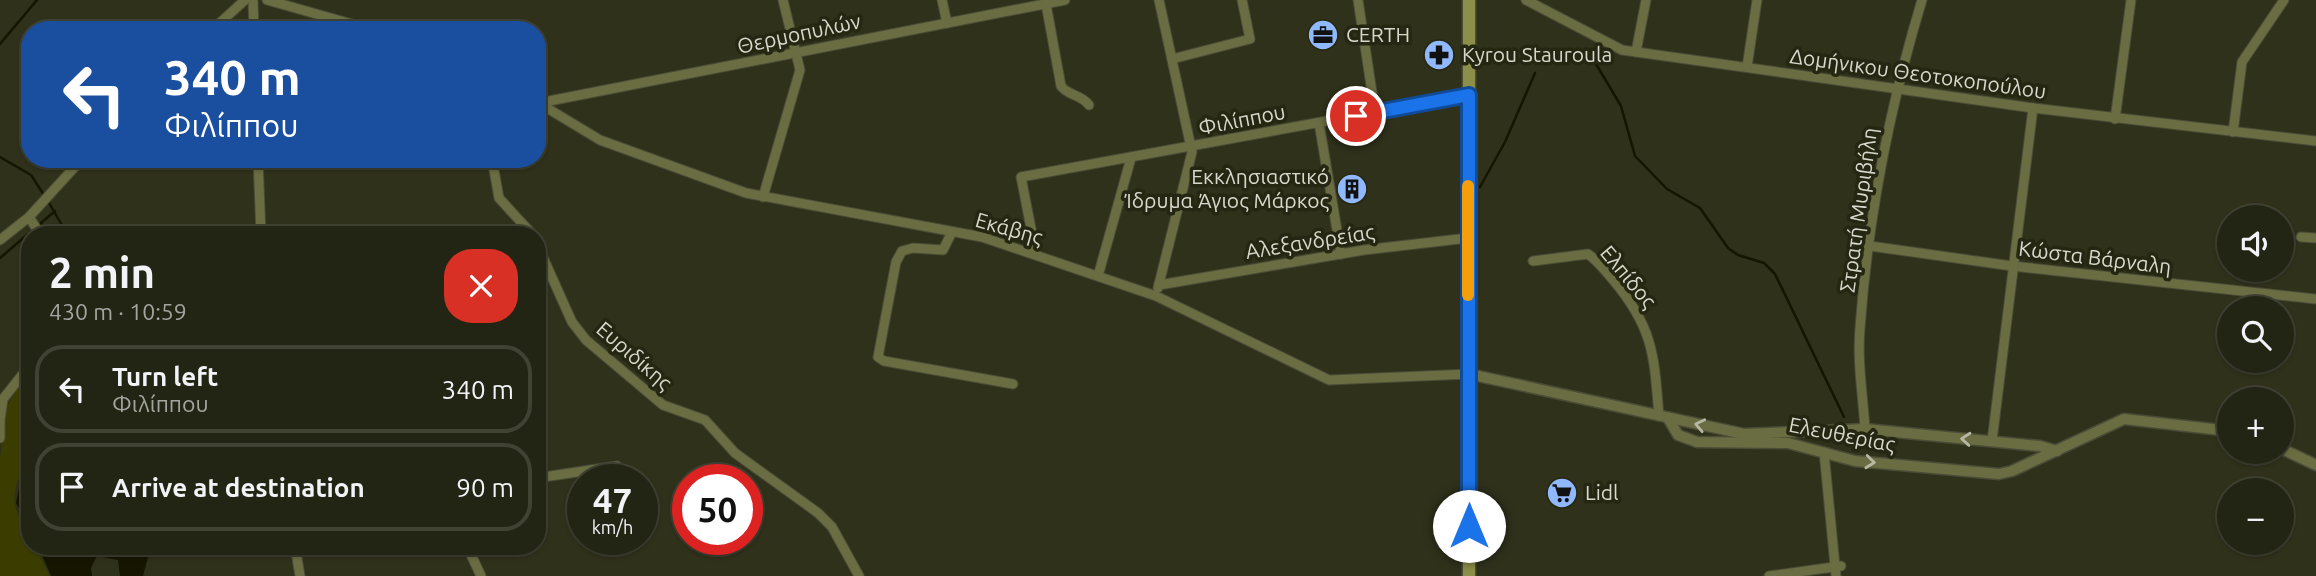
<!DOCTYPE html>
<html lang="en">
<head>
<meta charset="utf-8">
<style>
	:root { --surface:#232514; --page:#2b2d1d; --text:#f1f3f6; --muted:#a3a5a0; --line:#404234 }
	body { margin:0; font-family:Ubuntu,sans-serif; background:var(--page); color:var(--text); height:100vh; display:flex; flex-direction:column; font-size:26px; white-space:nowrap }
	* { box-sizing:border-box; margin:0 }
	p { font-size:23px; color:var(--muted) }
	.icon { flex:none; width:38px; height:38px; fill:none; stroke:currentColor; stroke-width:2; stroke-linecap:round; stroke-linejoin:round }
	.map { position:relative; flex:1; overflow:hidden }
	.details { position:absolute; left:21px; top:226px; width:525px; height:329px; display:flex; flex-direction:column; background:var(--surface); border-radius:28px; box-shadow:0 2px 5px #0004,0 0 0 2px var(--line) }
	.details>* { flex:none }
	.hud { position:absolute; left:21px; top:21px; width:525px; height:147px; border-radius:28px; box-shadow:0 2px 5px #0004,0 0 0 2px var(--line); background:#1a4fa0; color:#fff; overflow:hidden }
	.controls { position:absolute; left:2217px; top:205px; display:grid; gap:14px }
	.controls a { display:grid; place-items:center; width:77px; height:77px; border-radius:50%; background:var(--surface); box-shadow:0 2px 5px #0004,0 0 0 2px var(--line); font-size:35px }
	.speed { position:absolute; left:567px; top:464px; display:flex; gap:14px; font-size:35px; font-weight:700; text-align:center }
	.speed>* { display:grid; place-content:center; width:91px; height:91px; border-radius:50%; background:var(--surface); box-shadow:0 2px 5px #0004,0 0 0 2px var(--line); line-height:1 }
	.speed small { font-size:18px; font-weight:400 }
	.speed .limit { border:10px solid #d22; background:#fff; color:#111 }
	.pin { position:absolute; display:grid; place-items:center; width:60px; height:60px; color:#fff; margin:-30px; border:4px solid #fff; border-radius:50%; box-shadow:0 2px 7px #0007 }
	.me { position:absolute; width:77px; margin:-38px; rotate:0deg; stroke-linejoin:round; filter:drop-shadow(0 0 5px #0008) }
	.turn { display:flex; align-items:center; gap:24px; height:147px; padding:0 28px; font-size:32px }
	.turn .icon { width:91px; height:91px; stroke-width:2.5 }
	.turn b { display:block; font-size:49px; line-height:60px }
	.round { display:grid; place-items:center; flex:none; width:74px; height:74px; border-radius:28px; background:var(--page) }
	.head { display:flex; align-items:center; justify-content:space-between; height:119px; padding:0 28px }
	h1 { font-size:42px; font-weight:700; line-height:52px }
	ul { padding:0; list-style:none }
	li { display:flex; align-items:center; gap:21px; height:88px; margin:0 14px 10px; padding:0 14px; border:4px solid var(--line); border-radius:28px }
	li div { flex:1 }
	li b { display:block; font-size:26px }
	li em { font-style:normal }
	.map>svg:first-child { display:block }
</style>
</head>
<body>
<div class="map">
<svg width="2316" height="576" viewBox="0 0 2316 576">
	<rect width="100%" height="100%" fill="#2f311b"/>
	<path fill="#3b3d00" d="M 30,377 L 30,459 C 21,468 12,491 15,505 C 18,521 30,529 30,546 L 36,546 L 49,576 L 0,576 L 0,459 L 6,407 L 23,381 Z"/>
	<g fill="#151500">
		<polygon points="30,461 30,529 16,503 23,468"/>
		<polygon points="38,546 151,546 143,576 120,576 118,560 97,556 91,568 92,576 51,576"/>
	</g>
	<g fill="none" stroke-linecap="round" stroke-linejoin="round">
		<g stroke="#151500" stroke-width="2.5">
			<polyline points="0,44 37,0"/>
			<polyline points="1593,59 1621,106 1635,156 1667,189 1700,208 1728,248 1738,255 1764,263 1775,274 1844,417"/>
			<polyline points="0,157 31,175 44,195"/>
			<polyline points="1480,187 1505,142 1535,73"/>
			<polyline points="48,201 67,234"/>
			<polyline points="0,258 55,211"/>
		</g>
		<g stroke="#4a4c37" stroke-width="11">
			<g id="minor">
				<polyline points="253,0 254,30"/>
				<polyline points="267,0 373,30"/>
				<polyline points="942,0 947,23"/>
				<polyline points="1358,0 1375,112"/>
				<polyline points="1526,0 1622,50 2033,108 2316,141"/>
				<path d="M 1046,4 L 1061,86 C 1068,96 1081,94 1089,105"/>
				<polyline points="212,30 245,0"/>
				<polyline points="1636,52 1646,0"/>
				<polyline points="1172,59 1250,39 1242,0"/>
				<polyline points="1747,67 1757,0"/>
				<polyline points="537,102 600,140 746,193 982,237 1156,296 1329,380 1469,374"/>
				<polyline points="543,106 549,101 1065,0"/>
				<polyline points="2115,119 2131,0"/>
				<polyline points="1319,123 1341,254"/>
				<polyline points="2233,132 2242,62 2284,0"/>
				<polyline points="258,159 261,234"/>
				<polyline points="492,159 499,198 532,234"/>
				<polyline points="763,197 800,70 783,0"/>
				<polyline points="29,217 40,234"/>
				<polyline points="952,232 943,250 913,248 902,251 896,262 878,357 884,361 1013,384"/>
				<polyline points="2301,237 2316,238"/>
				<polyline points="0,240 29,217 82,159"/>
				<polyline points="537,244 572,322 586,340 663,405 705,420 735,453 818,513 832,527 859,576"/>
				<polyline points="1870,246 2012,266 2316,299"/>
				<polyline points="1036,254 1021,177 1469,95"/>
				<path d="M 1533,261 L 1588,254 C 1598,261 1606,272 1614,281 C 1654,329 1654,356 1659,416"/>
				<polyline points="1098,276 1131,158"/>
				<polyline points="1159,285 1364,250 1468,238"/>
				<polyline points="1158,288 1192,152 1159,0"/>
				<polyline points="0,420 3,399 30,365"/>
				<polyline points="0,421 0,438"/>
				<path d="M 1865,429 C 1863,396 1857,362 1860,328 C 1868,218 1890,106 1922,0"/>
				<polyline points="1992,441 2033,108"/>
				<polyline points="1824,452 1836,576"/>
				<polyline points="537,478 617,466"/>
				<polyline points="295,546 300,576"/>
				<polyline points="467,546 481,576"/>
				<polyline points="1769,576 1841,566"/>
			</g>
		</g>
		<g stroke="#4a4c37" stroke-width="13">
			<g id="tertiary">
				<polyline points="1469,374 1744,434 1865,429 2040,446 2057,451"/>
				<polyline points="1668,418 1678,435 1697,442 1788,443 1855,461 1999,474 2012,471 2124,419 2230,431"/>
				<polyline points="2282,449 2316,465"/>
			</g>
		</g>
		<g stroke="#4a4c37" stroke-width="15">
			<polyline id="secondary" points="1469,576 1469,0"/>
		</g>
		<use href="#minor" stroke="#6a6c42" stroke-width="9"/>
		<use href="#tertiary" stroke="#6a6c42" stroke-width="10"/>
		<use href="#secondary" stroke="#8b8f49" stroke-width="12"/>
	</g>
	<defs><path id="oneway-chevron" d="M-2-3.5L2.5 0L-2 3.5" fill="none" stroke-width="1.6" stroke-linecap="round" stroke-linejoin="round" transform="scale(1.75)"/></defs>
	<g stroke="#b7b8a3">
		<use href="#oneway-chevron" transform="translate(1700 425) rotate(-168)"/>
		<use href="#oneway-chevron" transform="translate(1966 439) rotate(-175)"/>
		<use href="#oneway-chevron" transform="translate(1870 462) rotate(6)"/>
	</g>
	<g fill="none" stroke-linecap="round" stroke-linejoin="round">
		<g stroke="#114b97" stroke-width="18">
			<polyline id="route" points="1356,116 1469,95 1469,526"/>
		</g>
		<use href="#route" stroke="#1a73e8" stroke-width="12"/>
		<polyline stroke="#f59e0b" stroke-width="12" points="1468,295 1468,186"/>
	</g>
	<defs>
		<g id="office-disc" transform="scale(1.575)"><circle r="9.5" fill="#90b8fd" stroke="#262712"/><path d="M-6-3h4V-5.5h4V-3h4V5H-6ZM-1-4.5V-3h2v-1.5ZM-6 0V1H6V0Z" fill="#111"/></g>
		<g id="pharmacy-disc" transform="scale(1.575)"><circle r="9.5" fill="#90b8fd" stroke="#262712"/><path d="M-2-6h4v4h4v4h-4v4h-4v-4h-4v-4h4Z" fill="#111"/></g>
		<g id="building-disc" transform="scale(1.575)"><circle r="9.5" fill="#90b8fd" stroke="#262712"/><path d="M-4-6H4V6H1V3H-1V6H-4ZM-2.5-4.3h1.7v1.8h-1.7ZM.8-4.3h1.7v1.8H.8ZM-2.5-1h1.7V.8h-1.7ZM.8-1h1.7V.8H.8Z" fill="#111"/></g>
		<g id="supermarket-disc" transform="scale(1.575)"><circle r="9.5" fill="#90b8fd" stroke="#262712"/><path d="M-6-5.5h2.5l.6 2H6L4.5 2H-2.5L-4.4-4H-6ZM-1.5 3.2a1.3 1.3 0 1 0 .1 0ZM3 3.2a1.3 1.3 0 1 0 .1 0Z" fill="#111"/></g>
	</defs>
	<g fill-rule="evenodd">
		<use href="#office-disc" x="1323" y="35"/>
		<use href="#pharmacy-disc" x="1439" y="55"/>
		<use href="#building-disc" x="1352" y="189"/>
		<use href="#supermarket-disc" x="1562" y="493"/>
	</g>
	<g text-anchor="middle" stroke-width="7" stroke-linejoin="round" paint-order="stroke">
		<g font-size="21" fill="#d8d9cc" stroke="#262712">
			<text transform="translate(799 34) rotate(-12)" y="7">Θερμοπυλών</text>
			<text transform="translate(1918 74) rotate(8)" y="7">Δομήνικου Θεοτοκοπούλου</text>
			<text transform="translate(1242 120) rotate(-11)" y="7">Φιλίππου</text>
			<text transform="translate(1859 210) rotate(-82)" y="7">Στρατή Μυριβήλη</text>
			<text transform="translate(1009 229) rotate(16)" y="7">Εκάβης</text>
			<text transform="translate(1310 242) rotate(-9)" y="7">Αλεξανδρείας</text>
			<text transform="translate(2095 258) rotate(7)" y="7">Κώστα Βάρναλη</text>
			<text transform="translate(1628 277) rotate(50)" y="7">Ελπίδος</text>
			<text transform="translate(634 356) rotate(41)" y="7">Ευριδίκης</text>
			<text transform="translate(1842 435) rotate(11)" y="7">Ελευθερίας</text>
		</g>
		<g font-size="21" fill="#d8d9cc" stroke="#262712" text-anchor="start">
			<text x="1346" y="42">CERTH</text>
			<text x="1462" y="62">Kyrou Stauroula</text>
			<text x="1329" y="184" text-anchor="end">Εκκλησιαστικό<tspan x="1329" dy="24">Ίδρυμα Άγιος Μάρκος</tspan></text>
			<text x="1585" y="500">Lidl</text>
		</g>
	</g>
</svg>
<div class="controls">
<a><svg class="icon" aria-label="sound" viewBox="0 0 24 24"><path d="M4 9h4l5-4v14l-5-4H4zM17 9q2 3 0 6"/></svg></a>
<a><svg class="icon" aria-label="search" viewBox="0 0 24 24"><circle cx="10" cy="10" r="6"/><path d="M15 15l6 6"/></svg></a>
<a>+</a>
<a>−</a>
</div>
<div class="speed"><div>47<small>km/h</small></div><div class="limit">50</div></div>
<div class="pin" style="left:1356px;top:116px;background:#d93025"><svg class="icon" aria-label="arrive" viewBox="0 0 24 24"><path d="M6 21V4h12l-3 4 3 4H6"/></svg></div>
<svg class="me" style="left:1469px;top:526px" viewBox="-20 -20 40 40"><circle r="19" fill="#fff"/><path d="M0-13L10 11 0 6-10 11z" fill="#1a73e8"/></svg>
<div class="hud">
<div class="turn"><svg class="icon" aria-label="left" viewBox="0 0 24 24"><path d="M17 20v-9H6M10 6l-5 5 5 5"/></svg><div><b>340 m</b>Φιλίππου</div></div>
</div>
<section class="details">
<div class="head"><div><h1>2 min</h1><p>430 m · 10:59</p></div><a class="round" style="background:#d93025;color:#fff"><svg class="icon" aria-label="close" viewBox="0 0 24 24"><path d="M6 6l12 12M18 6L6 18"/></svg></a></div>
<ul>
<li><svg class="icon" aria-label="left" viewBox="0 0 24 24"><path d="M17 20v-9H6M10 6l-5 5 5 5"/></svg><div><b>Turn left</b><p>Φιλίππου</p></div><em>340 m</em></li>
<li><svg class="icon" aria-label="arrive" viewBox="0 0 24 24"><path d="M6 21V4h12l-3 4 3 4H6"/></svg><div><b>Arrive at destination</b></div><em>90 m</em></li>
</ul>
</section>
</div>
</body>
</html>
